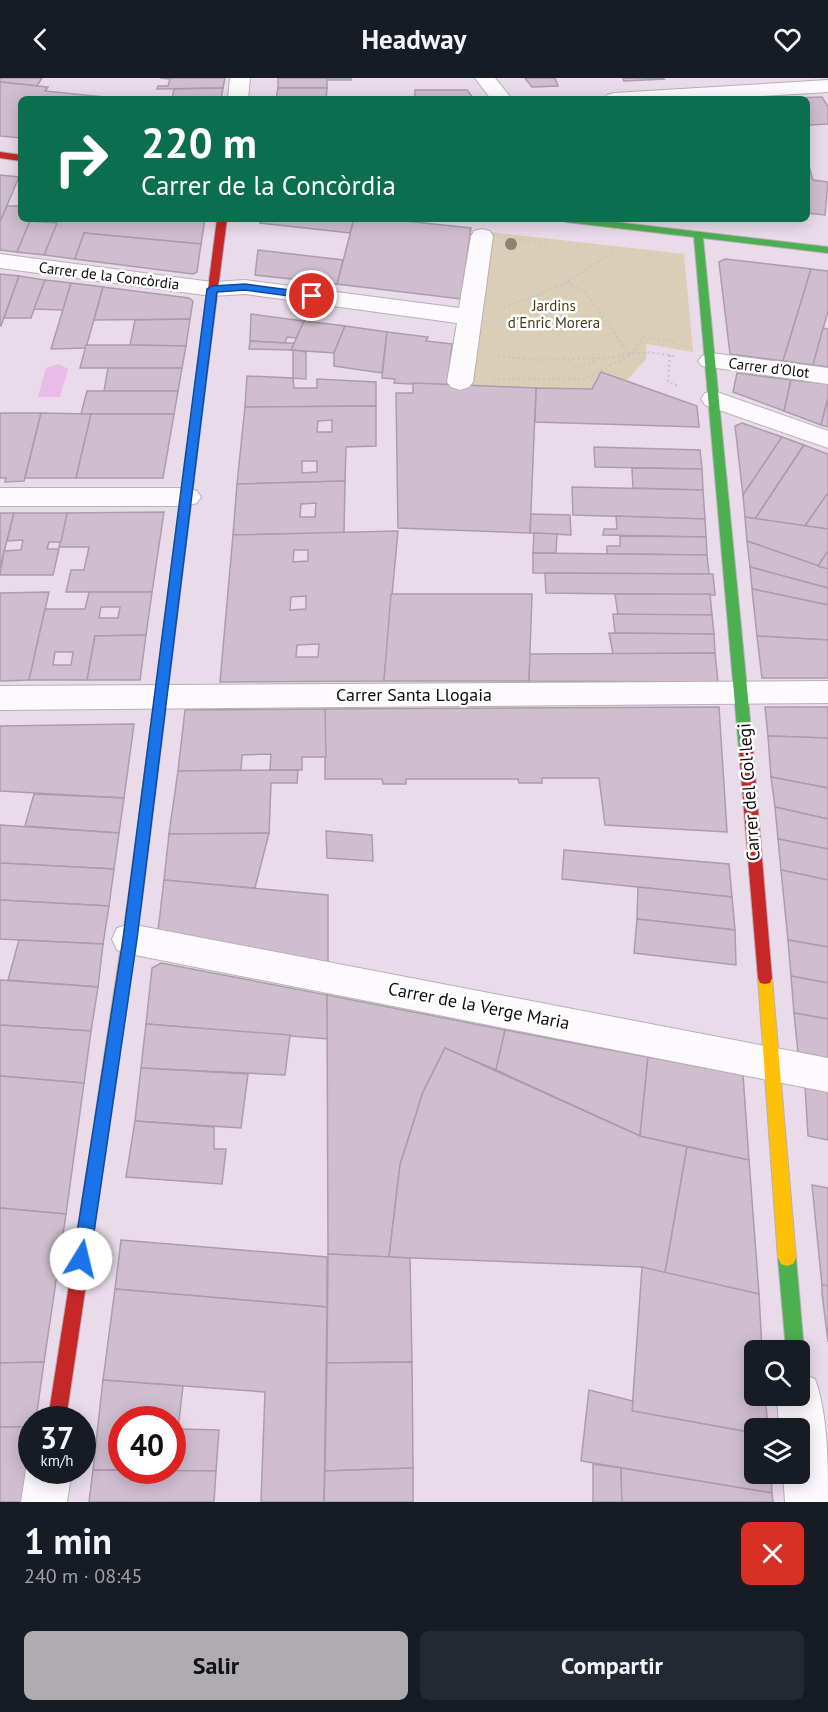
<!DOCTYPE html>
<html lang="es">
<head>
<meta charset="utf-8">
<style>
	:root { --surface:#171b24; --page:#242831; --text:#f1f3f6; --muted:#9ea1a6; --accent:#aeabb1 }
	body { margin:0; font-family:"PT Sans",sans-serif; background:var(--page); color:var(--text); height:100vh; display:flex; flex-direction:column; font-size:22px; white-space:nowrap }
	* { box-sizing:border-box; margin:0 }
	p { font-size:20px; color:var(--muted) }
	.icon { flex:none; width:33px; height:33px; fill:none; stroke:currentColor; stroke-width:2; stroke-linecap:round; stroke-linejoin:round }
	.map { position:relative; height:1424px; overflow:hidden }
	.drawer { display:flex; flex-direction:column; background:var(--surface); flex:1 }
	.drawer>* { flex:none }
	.hud { position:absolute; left:18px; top:18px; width:792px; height:126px; border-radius:9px; box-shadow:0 3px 15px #0003; background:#0b6e4f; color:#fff; overflow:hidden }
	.tools { position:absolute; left:744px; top:1262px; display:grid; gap:12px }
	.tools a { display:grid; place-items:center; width:66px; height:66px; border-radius:9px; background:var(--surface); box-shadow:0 3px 15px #0003; font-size:30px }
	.speed { position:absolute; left:18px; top:1328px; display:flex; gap:12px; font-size:30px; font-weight:700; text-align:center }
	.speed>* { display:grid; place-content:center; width:78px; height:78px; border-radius:50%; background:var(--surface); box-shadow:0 3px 15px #0003; line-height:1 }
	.speed small { font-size:15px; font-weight:400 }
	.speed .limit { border:9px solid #d22; background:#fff; color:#111 }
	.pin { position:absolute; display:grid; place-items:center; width:51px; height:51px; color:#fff; margin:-26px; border:3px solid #fff; border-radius:50%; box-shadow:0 2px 6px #0007 }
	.me { position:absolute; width:66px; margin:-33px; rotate:9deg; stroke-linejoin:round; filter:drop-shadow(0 0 4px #0008) }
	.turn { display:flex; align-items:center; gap:21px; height:126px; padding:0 24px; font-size:27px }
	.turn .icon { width:78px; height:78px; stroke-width:2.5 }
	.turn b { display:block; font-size:42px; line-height:51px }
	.round { display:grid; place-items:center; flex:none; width:63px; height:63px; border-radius:9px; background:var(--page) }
	.head { display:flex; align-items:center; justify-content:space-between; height:102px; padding:0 24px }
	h1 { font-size:36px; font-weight:800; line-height:45px }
	.button { display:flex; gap:12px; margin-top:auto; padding:12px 24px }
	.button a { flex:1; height:69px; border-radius:9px; background:var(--accent); color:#111; font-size:24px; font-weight:800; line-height:69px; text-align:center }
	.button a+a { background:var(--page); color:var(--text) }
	header { display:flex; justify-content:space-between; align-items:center; height:78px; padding:0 24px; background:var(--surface); font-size:27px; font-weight:800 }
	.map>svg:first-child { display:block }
</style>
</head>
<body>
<header><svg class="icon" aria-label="back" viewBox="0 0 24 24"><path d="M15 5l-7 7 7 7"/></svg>Headway<svg class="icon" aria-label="heart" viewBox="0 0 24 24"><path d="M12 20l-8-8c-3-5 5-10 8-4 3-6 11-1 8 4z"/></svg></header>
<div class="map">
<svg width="828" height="1424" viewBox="0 0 828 1424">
	<rect width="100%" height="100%" fill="#e9dbe9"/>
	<polygon fill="#dacfb6" points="491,154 684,176 693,274 646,266 646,281 626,303 601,294 592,311 470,308"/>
	<polygon fill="#e9bbe9" points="59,286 68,291 60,319 38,319 46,290"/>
	<g fill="#d0bed0" stroke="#a99ea9" stroke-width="1.5" fill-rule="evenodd">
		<polygon points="0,0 42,0 37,8 0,4"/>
		<polygon points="225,0 223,10 157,11 158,8 168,8 170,1 160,0"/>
		<polygon points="278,0 351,0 351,2 327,2 327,10 278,10"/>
		<polygon points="525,0 555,0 558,8 532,9"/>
		<polygon points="623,0 663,0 664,1 624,3"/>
		<polygon points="0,4 48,9 45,13 104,19 21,21 21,60 0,58"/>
		<polygon points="223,10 221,21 172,21 174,11"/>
		<polygon points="278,10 327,10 326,21 276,21"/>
		<polygon points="415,12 467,12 474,21 415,21"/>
		<polygon points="822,19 828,29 828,46 810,47 807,42 807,21 794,20"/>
		<polygon points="807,81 813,102 828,104 825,137 807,135"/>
		<polygon points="0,97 19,99 0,144"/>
		<polygon points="7,128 21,128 21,141 31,141 17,174 0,172 0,144"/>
		<polygon points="58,141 205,141 201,166 84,155 75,181 44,177"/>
		<polygon points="262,141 354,141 350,155 260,145"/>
		<polygon points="354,141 386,141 471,150 461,221 337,206"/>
		<polygon points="30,143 57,145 44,177 17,174"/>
		<polygon points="84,155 201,166 197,194 193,196 75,181"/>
		<polygon points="258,172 343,182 337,206 255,197"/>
		<polygon points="725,181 811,191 783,283 730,276 719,184"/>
		<polygon points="811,191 828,193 828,233 813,287 783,283"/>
		<polygon points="0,196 19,198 1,248 0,248"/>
		<polygon points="19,198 45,202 31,240 4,240"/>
		<polygon points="45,202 71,205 63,232 34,231"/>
		<polygon points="71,205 103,209 86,270 51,271"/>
		<polygon points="103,209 189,220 193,223 190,241 94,242"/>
		<polygon points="251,236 304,243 296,260 287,259 285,265 250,263"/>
		<polygon points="190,241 186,268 130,267 135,242"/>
		<polygon points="304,243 345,248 334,275 291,272"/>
		<polygon points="345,248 387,254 382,295 334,288 334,275"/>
		<polygon points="823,250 828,251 828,289 813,287"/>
		<polygon points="387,254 428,259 426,263 452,266 447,308 394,305 395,301 382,300"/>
		<polygon points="250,263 285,265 294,265 291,272 249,271"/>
		<polygon points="86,267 130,267 186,268 182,290 80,290"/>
		<polygon points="293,272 306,274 306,301 293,300"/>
		<polygon points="108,290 182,290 178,313 104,313"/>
		<polygon points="601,294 697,328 699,349 535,344 536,310 592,311"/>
		<polygon points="737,295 791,302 784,333 733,314"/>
		<polygon points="247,298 293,300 294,310 317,310 317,301 376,304 376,328 245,329"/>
		<polygon points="791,302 828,306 828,320 821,347 784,333"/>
		<polygon points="413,305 536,310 530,455 398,450 396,315 413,315"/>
		<polygon points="87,313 178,313 174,336 81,336"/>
		<polygon points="828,320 828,349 821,347"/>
		<path d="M 376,328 L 376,368 L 346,369 L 345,403 L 237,406 L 245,329 ZM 332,342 L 332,354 L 317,354 L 318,343 ZM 302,383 L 317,383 L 317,394 L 302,395 Z"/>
		<polygon points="0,335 41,335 24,403 5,404 6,400 0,400"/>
		<polygon points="41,335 91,336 76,400 25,400"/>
		<polygon points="91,336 174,336 163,400 76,400"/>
		<polygon points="742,345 782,359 743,417 735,348"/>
		<polygon points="782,359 804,367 755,441 745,439 743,417"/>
		<polygon points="804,367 828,376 828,415 805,448 755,441"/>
		<polygon points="594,369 700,372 702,391 595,389"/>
		<polygon points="632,390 702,391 703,412 633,410"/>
		<path d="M 345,403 L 344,455 L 233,457 L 237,406 ZM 316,425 L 315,439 L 300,439 L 301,426 Z"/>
		<polygon points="572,409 703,412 705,441 573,437"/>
		<polygon points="828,415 828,451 805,448 825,419"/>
		<polygon points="164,434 152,514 66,514 71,492 84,492 89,469 59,469 67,435"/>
		<polygon points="0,435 14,435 0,490"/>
		<polygon points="14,435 67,435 61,464 49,464 47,471 59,471 53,497 0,497 4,473 21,472 23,462 7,463"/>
		<polygon points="531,436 570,437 571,457 530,455"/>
		<polygon points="616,438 705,441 706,459 603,457 604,451 617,451"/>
		<polygon points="745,439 828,451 828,473 818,488 747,463"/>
		<path d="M 398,453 L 384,603 L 220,604 L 233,457 ZM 294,472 L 308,472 L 308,483 L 293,484 ZM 306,518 L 306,531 L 290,532 L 291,519 ZM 319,566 L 318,579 L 296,579 L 297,567 Z"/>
		<polygon points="534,455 557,456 556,475 533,475"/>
		<polygon points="620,458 706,459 707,477 607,476 607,468 620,468"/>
		<polygon points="747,463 828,491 828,510 750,489"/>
		<polygon points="828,473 828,491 818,488"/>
		<polygon points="533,475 707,477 709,496 533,495"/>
		<polygon points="750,489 828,510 828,527 752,511"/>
		<polygon points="545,495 713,496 715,517 546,515"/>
		<polygon points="752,511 828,527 828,562 757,558"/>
		<polygon points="49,514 29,602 0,603 0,515"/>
		<path d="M 89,514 L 152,514 L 146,557 L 95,558 L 87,602 L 29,602 L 45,531 L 85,531 ZM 101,529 L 120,529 L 118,540 L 99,540 ZM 55,574 L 73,574 L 71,587 L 53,587 Z"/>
		<polygon points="391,516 532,516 529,603 384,603"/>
		<polygon points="615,516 710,516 712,537 618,537"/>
		<polygon points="613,536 712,537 714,556 615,555"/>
		<polygon points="609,555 714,556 715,575 613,576"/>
		<polygon points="146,557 140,602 87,602 95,558"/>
		<polygon points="757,558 828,562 828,600 762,600"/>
		<polygon points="715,575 718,604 529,603 530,576"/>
		<polygon points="719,629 727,754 605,747 599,700 542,700 542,705 519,705 518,701 406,701 406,706 383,706 382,701 325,701 325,631"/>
		<polygon points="765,629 828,629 828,660 768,658"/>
		<polygon points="325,631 326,679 302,679 302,692 270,692 271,676 242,677 241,692 178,693 185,632"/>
		<polygon points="134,646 124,720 0,713 0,648"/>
		<polygon points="768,658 828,660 828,710 771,699"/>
		<polygon points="298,692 297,705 271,705 269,755 169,756 178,693"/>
		<polygon points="771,699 828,710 828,741 775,729"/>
		<polygon points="34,716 124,720 119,755 25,748"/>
		<polygon points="775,729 828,741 828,771 778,761"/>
		<polygon points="0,747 119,755 114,791 0,785"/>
		<polygon points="326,753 372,757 373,783 327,780"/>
		<polygon points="269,755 255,810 164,802 169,756"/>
		<polygon points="778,761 828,771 828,802 781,792"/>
		<polygon points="564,772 729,786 732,819 562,801"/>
		<polygon points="0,785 114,791 109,828 0,822"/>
		<polygon points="781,792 828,802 828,869 788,862"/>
		<polygon points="164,802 328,817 328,886 158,853"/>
		<polygon points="638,809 732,819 735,852 637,841"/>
		<polygon points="0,822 109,828 103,866 0,861"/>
		<polygon points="637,841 735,852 736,887 634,875"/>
		<polygon points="19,862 103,866 98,909 8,902"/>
		<polygon points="788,862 828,869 828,905 791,898"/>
		<polygon points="161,885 327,917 328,961 146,946 152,890"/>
		<polygon points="791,898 828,905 828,941 794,935"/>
		<polygon points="0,902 98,909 91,953 0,947"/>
		<polygon points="327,917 505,952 496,992 445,970 423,1014 400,1087 389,1179 328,1176"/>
		<polygon points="794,935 828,941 828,980 798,974"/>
		<polygon points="146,946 290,957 285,997 141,990"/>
		<polygon points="0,947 91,953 84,1005 0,998"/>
		<polygon points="505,952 648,979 640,1058 496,992"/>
		<polygon points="445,970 640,1058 687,1069 665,1195 642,1189 389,1179 400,1087 423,1014"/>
		<polygon points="648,979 743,997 749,1082 640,1058"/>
		<polygon points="141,990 248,996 241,1050 135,1043"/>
		<polygon points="0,998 84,1005 66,1136 0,1130"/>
		<polygon points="805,1008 828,1013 828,1062 808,1058"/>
		<polygon points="135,1043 214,1049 214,1071 226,1071 222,1106 126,1099"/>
		<polygon points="687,1069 749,1082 759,1216 665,1195"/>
		<polygon points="812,1107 828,1110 828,1208 822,1207"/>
		<polygon points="0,1130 66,1136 44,1284 0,1285"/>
		<polygon points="121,1162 327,1179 327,1229 115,1211"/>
		<polygon points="328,1176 410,1180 412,1284 327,1285"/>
		<polygon points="642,1189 759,1216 762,1272 754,1272 754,1317 765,1317 768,1350 754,1350 754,1355 632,1333"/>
		<polygon points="822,1207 828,1208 828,1264 822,1215"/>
		<polygon points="115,1211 327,1229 324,1424 261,1424 265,1314 103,1302"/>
		<polygon points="44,1284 36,1341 32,1341 32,1349 0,1349 0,1285"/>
		<polygon points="412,1284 413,1390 325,1393 327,1285"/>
		<polygon points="103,1302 183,1308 178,1351 219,1352 216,1393 123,1392 172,1392 172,1341 122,1341 122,1392 93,1392"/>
		<polygon points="589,1312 633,1323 632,1333 754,1355 754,1395 771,1395 772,1415 581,1383"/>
		<polygon points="0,1349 32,1349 32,1371 24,1424 0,1424"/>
		<polygon points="593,1386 621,1390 622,1424 593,1424"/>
		<polygon points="413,1390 413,1424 324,1424 325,1393"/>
		<polygon points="621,1390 772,1415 773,1424 622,1424"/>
		<polygon points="93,1392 216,1393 214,1424 89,1424"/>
	</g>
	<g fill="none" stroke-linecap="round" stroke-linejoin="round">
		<g stroke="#baaeba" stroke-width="2">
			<g id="street">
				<polygon points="230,0 250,0 248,21 228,21"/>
				<polygon points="475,0 495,0 512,21 491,21"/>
				<polygon points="828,2 828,14 713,21 604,21 607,17 614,15"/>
				<polygon points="482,151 490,153 493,158 473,304 469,309 460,312 451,309 447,304 457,245 245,216 212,218 0,190 0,176 212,204 245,202 459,230 471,158 474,153"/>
				<polygon points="711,275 828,290 828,306 702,288 698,283 702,278"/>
				<polygon points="714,313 828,353 828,370 705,327 701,321 705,315"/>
				<polygon points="0,410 187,410 197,413 201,419 197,425 187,428 0,428"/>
				<polygon points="828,603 828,625 0,632 0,608"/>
				<polygon points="130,846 828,980 828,1014 130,876 117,872 112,861 117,850"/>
				<path d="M 800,1295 L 815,1301 C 828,1336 828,1386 828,1424 L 785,1424 L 783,1395 L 800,1395 L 800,1350 L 779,1350 L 777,1317 L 800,1317 Z"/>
				<polygon points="32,1379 32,1392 72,1392 67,1424 21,1424 26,1392"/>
			</g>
		</g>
		<g stroke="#baaeba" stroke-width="2">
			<g id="fast">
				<polygon points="561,141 589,141 828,169 828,175 703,160 753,672 751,676 746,677 739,672 694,159 566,144"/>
				<polygon points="202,293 207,296 143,815 141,819 136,821 131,819 129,815 197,296"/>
				<polygon points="787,1172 793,1174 796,1180 804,1272 800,1279 800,1272 786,1272 778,1180 781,1174"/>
			</g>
		</g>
		<g stroke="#baaeba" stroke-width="2">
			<g id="slow">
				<polygon points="136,809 141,811 143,815 105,1079 103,1084 97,1087 91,1084 89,1079 129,815 131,811"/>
				<polygon points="765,894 770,895 772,900 796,1180 793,1186 787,1188 781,1186 778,1180 758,900 760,895"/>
			</g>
		</g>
		<g stroke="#baaeba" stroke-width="2">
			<g id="jam">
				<polygon points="0,74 21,77 21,83 0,80"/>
				<polygon points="217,141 227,141 207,296 202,299 197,296"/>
				<polygon points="746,667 753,672 772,900 770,905 765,906 760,905 758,900 739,672"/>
				<polygon points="97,1071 103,1074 105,1079 66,1341 48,1341 89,1079 91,1074"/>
			</g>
		</g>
		<g stroke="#c7c3c7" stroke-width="2" stroke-dasharray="2 3" stroke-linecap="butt">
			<polyline points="514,161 549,166"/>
			<polyline points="567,204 586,215 630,277"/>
			<polyline points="504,230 567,204 612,175"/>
			<polyline points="670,277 668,304 678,308"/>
			<polyline points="498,278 539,282 605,280 647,274 675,278"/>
			<polyline points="574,290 598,282"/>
			<polyline points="493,301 585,301 631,277 644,259 675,264"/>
		</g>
		<use href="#street" fill="#fcfafc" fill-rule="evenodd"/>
		<use href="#fast" fill="#4caf50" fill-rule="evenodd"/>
		<use href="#slow" fill="#ffc107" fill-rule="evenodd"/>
		<use href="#jam" fill="#c62828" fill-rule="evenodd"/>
	</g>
	<circle fill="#8c8376" cx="511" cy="166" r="6"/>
	<polygon fill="#1a73e8" stroke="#114b97" stroke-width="1.5" points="245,206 312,215 317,218 312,221 245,212 217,214 137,861 90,1181 87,1187 81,1189 75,1187 73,1181 123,861 207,211 212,208"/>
	<g text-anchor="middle" stroke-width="5" stroke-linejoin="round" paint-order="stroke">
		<g font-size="15" fill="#100810" stroke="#fff">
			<text transform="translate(109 198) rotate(7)" y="5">Carrer de la Concòrdia</text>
			<text transform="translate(769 290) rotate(7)" y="5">Carrer d'Olot</text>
		</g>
		<g font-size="15" fill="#403b17" stroke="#fff">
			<text x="554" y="233">Jardins<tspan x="554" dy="17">d'Enric Morera</tspan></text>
		</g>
		<g font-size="18" fill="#100810" stroke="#fff">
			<text x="414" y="623">Carrer Santa Llogaia</text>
			<text transform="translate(749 714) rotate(-94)" y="6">Carrer del Col·legi</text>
			<text transform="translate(479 928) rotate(11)" y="6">Carrer de la Verge Maria</text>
		</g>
	</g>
</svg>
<div class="tools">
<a><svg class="icon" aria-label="search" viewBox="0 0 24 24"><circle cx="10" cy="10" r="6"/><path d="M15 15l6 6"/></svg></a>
<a><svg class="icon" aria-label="layers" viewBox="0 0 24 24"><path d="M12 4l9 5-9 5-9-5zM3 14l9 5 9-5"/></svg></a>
</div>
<div class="speed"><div>37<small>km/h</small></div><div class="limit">40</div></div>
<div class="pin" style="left:312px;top:218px;background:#d93025"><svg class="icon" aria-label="arrive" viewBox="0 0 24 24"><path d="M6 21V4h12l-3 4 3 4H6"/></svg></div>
<svg class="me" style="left:81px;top:1181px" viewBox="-20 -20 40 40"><circle r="19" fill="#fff"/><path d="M0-13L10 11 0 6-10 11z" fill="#1a73e8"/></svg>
<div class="hud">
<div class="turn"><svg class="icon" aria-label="right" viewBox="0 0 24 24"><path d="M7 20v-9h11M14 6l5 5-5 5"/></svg><div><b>220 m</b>Carrer de la Concòrdia</div></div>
</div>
</div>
<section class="drawer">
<div class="head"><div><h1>1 min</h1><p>240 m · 08:45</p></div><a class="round" style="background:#d93025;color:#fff"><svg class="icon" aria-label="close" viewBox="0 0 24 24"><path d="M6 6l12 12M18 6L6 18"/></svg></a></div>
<div class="button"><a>Salir</a><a>Compartir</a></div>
</section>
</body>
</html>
